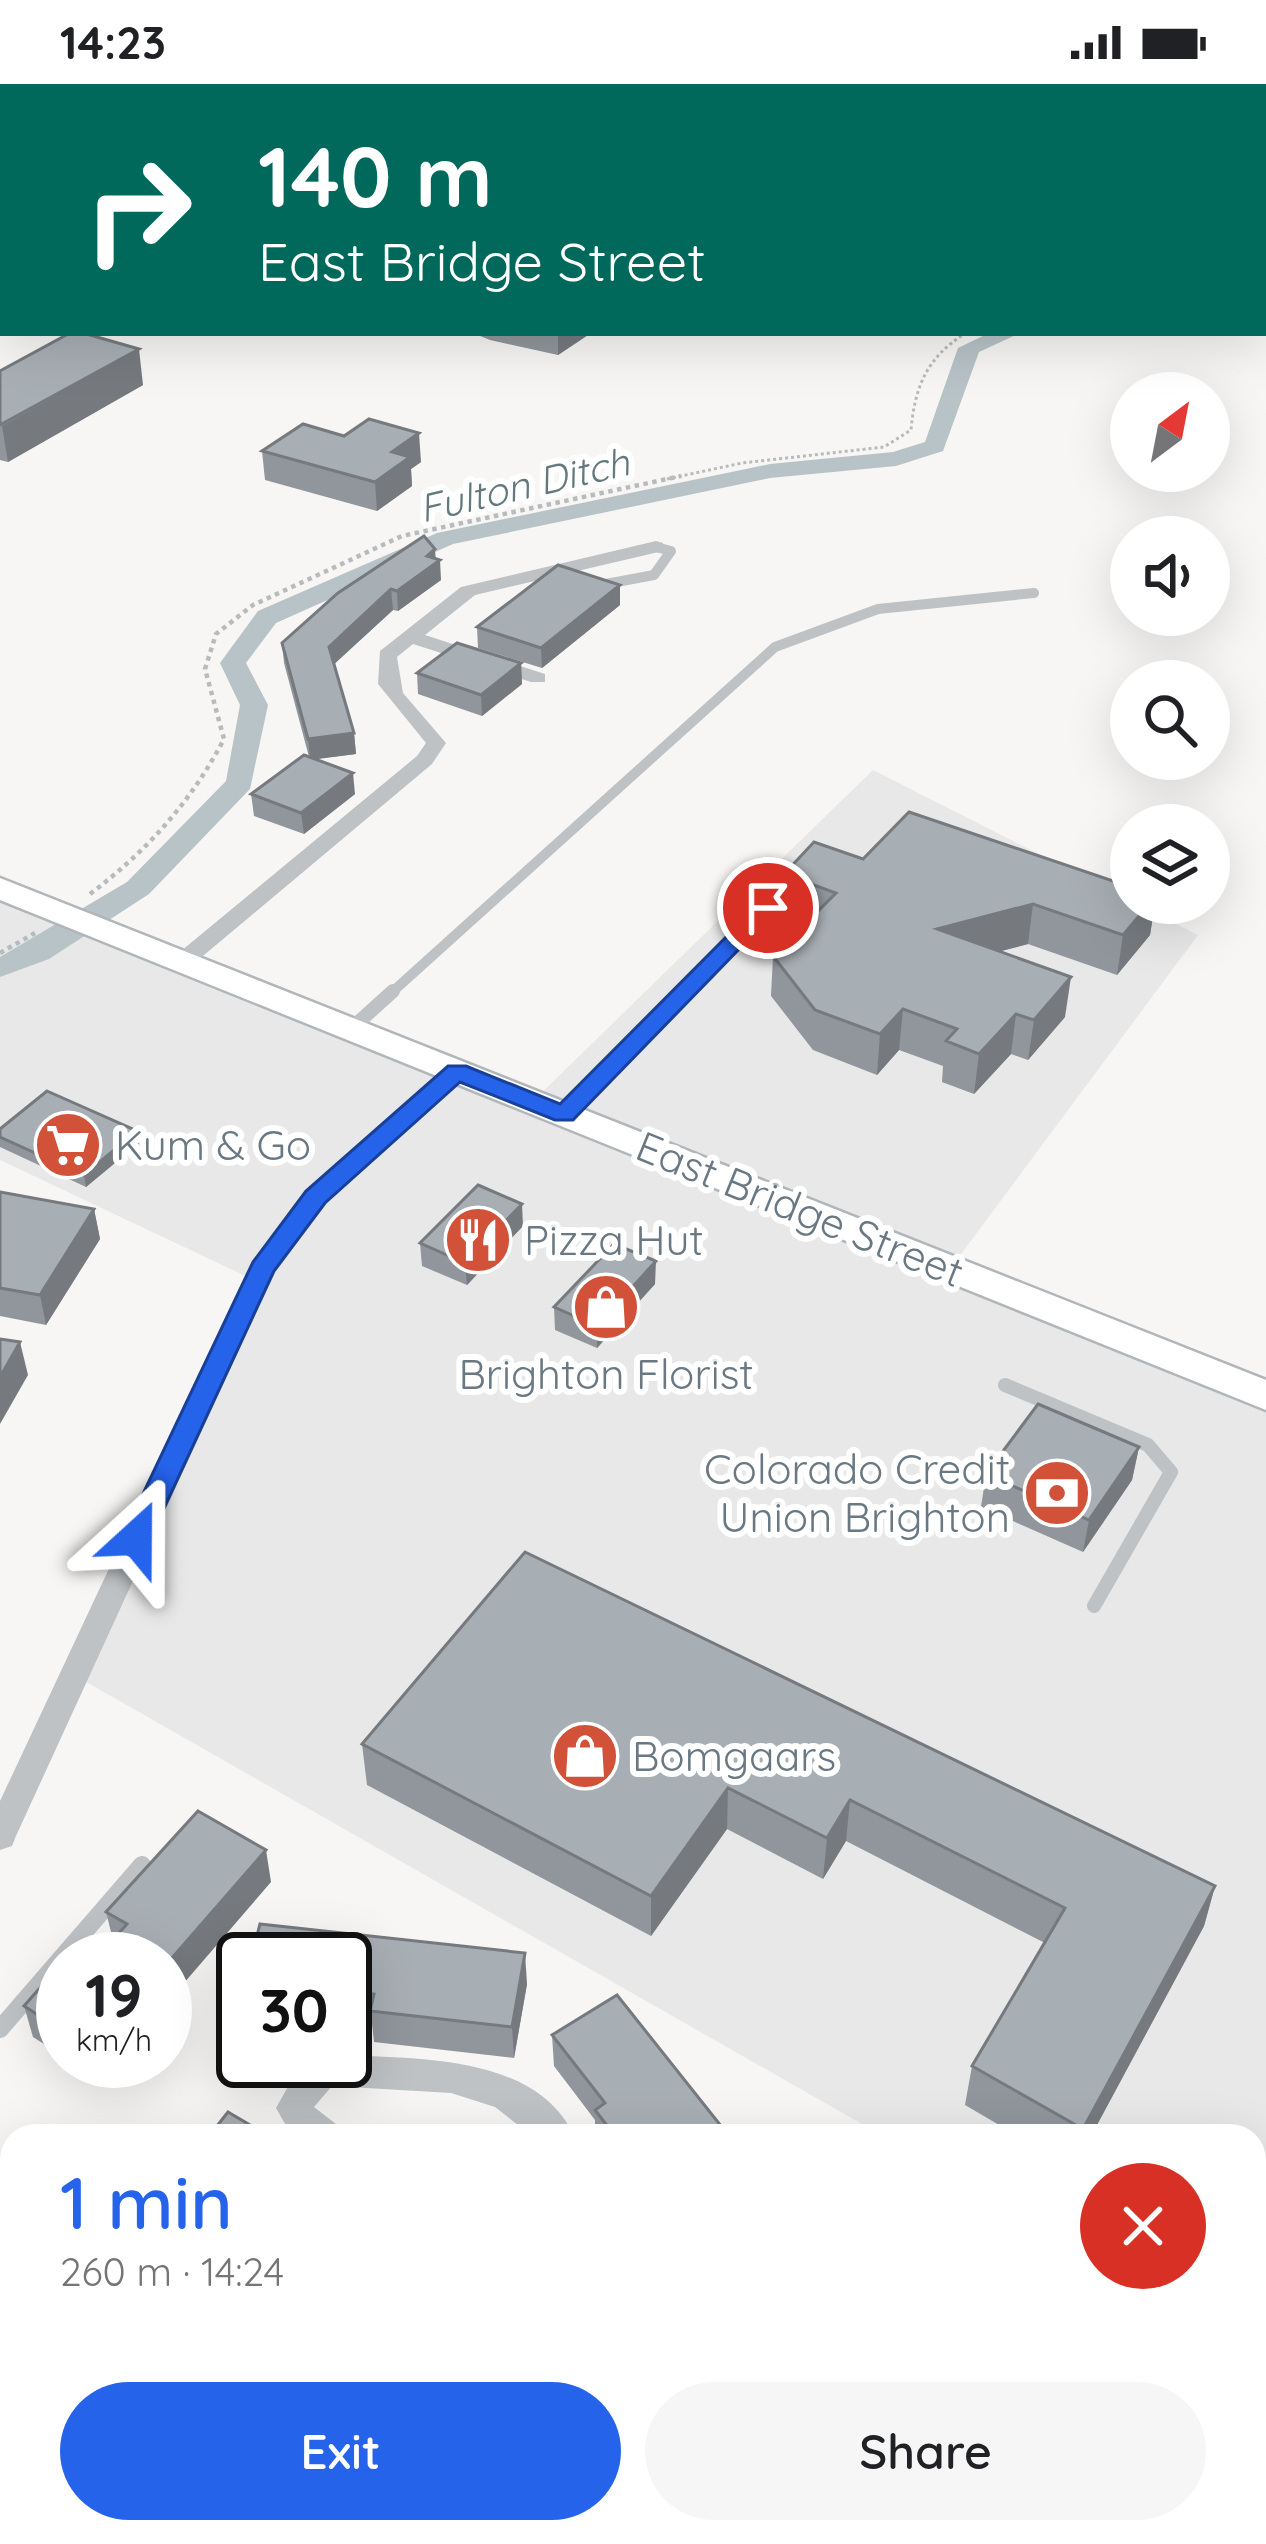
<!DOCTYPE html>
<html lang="en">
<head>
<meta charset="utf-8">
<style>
	:root { --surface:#fff; --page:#f6f6f6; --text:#202124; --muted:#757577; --accent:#2563eb }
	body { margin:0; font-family:Quicksand,sans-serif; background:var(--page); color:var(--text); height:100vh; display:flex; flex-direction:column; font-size:45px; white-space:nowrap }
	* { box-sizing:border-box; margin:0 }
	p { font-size:39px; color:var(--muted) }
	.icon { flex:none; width:66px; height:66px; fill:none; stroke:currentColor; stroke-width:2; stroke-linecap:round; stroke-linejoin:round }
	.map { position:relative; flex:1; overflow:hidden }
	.panel { position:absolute; left:0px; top:2040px; width:1266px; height:420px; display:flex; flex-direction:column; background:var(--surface); border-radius:36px 36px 0 0; box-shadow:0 12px 48px #0002 }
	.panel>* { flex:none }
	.hud { position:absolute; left:0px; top:0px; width:1266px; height:252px; box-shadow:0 12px 48px #0002; background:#00695c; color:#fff; overflow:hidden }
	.needle { width:78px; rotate:32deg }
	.tools { position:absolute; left:1110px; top:288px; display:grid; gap:24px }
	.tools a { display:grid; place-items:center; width:120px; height:120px; border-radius:50%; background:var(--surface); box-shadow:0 12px 48px #0002; font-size:60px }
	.speed { position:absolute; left:36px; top:1848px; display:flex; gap:24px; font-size:60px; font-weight:700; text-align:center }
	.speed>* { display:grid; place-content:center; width:156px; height:156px; border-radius:50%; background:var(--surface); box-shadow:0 12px 48px #0002; line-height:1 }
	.speed small { font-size:30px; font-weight:400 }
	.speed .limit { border:6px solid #111; border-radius:18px; background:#fff; color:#111 }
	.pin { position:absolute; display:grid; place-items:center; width:102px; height:102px; color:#fff; margin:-51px; border:6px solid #fff; border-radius:50%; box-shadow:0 3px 12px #0007 }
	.me { position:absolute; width:132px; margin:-66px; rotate:24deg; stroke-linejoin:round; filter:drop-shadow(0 0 9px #0008) }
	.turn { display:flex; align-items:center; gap:42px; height:252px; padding:0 60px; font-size:54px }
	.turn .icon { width:156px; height:156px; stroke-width:2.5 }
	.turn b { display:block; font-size:84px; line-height:102px }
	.round { display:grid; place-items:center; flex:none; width:126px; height:126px; border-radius:63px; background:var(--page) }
	.summary { display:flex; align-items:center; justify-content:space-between; height:204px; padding:0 60px }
	h1 { font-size:72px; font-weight:600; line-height:90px; color:var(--accent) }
	.action { display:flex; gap:24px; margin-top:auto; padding:24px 60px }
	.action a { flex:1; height:138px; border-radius:72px; background:var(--accent); color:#fff; font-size:48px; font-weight:600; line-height:138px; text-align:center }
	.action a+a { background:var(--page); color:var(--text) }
	.status { display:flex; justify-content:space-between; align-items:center; height:84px; padding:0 60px; background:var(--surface); direction:ltr }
	.status svg { height:33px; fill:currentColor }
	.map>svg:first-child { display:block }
</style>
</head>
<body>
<div class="status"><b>14:23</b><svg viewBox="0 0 49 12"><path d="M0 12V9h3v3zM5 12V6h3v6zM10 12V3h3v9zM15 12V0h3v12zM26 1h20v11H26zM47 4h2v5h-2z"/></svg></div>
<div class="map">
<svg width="1266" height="2460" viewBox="0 0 1266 2460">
	<rect width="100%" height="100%" fill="#f7f6f4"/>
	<polygon fill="#e7e8e7" points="873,686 1198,851 950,1185 1266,1312 1266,2270 1254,2263 1254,2052 883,2052 74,1591 256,1197 0,1076 0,804 532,1018"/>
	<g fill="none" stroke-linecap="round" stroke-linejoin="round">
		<polygon fill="#b8c3c7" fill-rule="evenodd" points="989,249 1020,249 979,268 943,367 896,382 770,394 453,460 276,539 246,579 268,621 250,705 149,810 49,875 0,893 0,873 127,798 226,697 240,621 220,579 258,527 437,449 770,380 893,368 925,358 958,264"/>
		<g stroke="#b1b6ba" stroke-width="5">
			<polygon id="secondary" points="0,794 1266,1296 1266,1326 0,816"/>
		</g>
		<g stroke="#b8bbbd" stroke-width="3" stroke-dasharray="3 3" stroke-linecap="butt">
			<polyline points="1097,0 1106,2"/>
			<path d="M 667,395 L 742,379 L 884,363 L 911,346 C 915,302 927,273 966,249"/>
		</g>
		<g stroke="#b8bbbd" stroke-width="4.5" stroke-dasharray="4.5 4.5" stroke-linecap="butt">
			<path d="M 90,810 C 147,767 191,718 224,655 L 205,585 L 216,550 L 253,521 L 402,452 L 681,392"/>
			<polyline points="0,869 35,849"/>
		</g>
		<g stroke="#bec2c5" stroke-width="10">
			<polyline points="606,500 654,491 671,467 656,463"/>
			<polyline points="390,910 775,563 878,525 1034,509"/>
		</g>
		<g stroke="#bec2c5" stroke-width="14">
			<polyline points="351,945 393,907"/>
			<polyline points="1005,1301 1148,1361 1171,1388 1094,1522"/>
		</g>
		<polyline stroke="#bec2c5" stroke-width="18" points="0,1945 142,1781"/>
		<g fill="#bec2c5" fill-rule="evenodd">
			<polygon points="30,0 44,0 29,3"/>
			<polygon points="342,0 360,0 340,3"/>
			<polygon points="0,66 3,66 0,81"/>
			<rect x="0" y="107" width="3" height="8"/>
			<polygon points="3,176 3,187 0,188 0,177"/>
			<polygon points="656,457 663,459 663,467 475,511 425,551 545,590 545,598 531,598 413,560 397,573 403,609 446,659 432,680 191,882 175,882 171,877 175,872 417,672 426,659 378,600 380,567 461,503"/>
			<polygon points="799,786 807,788 807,798 573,1037 555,1037 552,1031 555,1025 791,788"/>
			<polygon points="457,980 466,983 469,988 466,993 325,1119 275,1187 16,1752 12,1762 0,1766 0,1717 250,1184 307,1107 448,983"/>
			<path d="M 345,1971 C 419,1975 537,1971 574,2052 L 532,2052 L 495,2023 L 451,2009 L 332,2002 L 314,2023 L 336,2040 L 341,2052 L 292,2052 L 276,2024 L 294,1992 L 310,1977 L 345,1977 Z"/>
			<polygon points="684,2448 737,2448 742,2460 689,2460"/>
		</g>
		<polygon fill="#bec2c5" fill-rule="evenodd" points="1025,0 1053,0 1055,3 1027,3"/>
		<use href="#secondary" fill="#fff" fill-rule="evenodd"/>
	</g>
	<g fill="#90969b">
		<polygon points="473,249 591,249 558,271 490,256"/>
		<polygon points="0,287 143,301 8,378 0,376"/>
		<polygon points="262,367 421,378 411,385 412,402 377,427 265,396"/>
		<polygon points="435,475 441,496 398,527 393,526 334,580 354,649 356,670 314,675 355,710 304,750 254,732 251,710 309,673 284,579 282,559"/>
		<polygon points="620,521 542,584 478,564 477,543"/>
		<polygon points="521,579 522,600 482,632 418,610 417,589"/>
		<polygon points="863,775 1131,819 1155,819 1150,851 1117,891 1028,860 1000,867 1065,933 1028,976 1011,970 974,1010 942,998 943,982 899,966 877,991 813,966 771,912 773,872 807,839 782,830 784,790"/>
		<polygon points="0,1045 137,1047 139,1059 86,1103 0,1063"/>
		<polygon points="0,1108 94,1125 100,1155 46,1241 0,1232"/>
		<polygon points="523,1142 467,1201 422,1182 420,1159"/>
		<polygon points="655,1200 597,1264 555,1246 554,1223"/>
		<polygon points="1139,1363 1132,1396 1083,1468 981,1423 986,1390"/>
		<polygon points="525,1468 1215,1802 1204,1842 1091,2052 1018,2052 965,2021 972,1982 1045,1859 846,1757 823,1795 727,1745 651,1852 367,1701 362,1660"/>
		<polygon points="271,1798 113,1856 106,1828"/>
		<polygon points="345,1875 527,1900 514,1974 374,1958 372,1940 345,1938"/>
		<polygon points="63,1878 63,1972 33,1953 24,1922"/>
		<polygon points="552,1951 729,2052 595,2052 595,2036 554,1982"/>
		<polygon points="71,1977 117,1977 101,1996"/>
		<polygon points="874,2448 1033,2448 1028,2460 872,2460"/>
	</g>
	<g fill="#767a7e">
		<polygon points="558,249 591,249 558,271"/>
		<polygon points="139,265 143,301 8,378 2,342"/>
		<polygon points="419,349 421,378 411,385 412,402 377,427 375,398 392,368"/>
		<polygon points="435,465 436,479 440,476 441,496 398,527 397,507"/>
		<polygon points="620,501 620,521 542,584 541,564"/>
		<polygon points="391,505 393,526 331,583 329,563"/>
		<polygon points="521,579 522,600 482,632 481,611"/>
		<polygon points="354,649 356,670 310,676 308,655"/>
		<polygon points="353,689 355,710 304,750 301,729"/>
		<polygon points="1150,819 1155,819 1150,851 1117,891 1123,851"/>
		<polygon points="1033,820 1028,860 933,885 937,845"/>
		<polygon points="1071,893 1065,933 1028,976 1034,936"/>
		<polygon points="903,925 899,966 877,991 880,950"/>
		<polygon points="1016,930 1011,970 974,1010 979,970"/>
		<polygon points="137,1047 139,1059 86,1103 84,1091"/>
		<polygon points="522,1120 523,1142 467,1201 465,1179"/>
		<polygon points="94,1125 100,1155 46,1241 40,1211"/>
		<polygon points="656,1177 655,1200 597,1264 597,1242"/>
		<polygon points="20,1258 28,1291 0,1340 0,1293"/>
		<polygon points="1139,1363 1132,1396 1083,1468 1089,1436"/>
		<polygon points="728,1704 727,1745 651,1852 651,1812"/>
		<polygon points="850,1716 846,1757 823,1795 827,1754"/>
		<polygon points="266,1766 271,1798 165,1921 165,1882"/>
		<polygon points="1215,1802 1204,1842 1091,2052 1081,2052 1083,2045"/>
		<polygon points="525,1869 527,1900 514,1974 512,1943"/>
		<polygon points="96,1977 117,1977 101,1996"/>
		<polygon points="482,2448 490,2448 491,2460 474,2460"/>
		<polygon points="1027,2448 1033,2448 1028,2460 1021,2460"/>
	</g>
	<g fill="#a8afb4" stroke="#767a7e" stroke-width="3">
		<polygon points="69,0 102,0 100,3 66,3"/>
		<polygon points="583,0 904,0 906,3 577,3"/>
		<polygon points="70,249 83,249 139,265 0,341 0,287"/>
		<polygon points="369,335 419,349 392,368 410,373 375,398 262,367 303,340 344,352"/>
		<polygon points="424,452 435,465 427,472 440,476 397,507 391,505 329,563 354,649 308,655 282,559 338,509"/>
		<polygon points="558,481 620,501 541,564 477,543"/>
		<polygon points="457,559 521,579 481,611 417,589"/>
		<polygon points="304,671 353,689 301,729 251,710"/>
		<polygon points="909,728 1131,803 1131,819 1150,819 1123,851 1033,820 937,845 1071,893 1034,936 1016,930 979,970 946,957 957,945 903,925 880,950 815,926 773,872 836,809 784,790 814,758 863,775"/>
		<polygon points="47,1007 137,1047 84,1091 0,1053 0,1045"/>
		<polygon points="478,1101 522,1120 465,1179 420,1159"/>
		<polygon points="0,1108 94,1125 40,1211 0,1204"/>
		<polygon points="614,1160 656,1177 597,1242 554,1223"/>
		<polygon points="0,1255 20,1258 0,1293"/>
		<polygon points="1038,1320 1139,1363 1089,1436 986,1390"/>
		<polygon points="525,1468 1215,1802 1083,2045 972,1982 1065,1824 850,1716 827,1754 728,1704 651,1812 362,1660"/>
		<polygon points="198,1727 266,1766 165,1882 165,1875 96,1875 127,1840 106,1828"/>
		<polygon points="260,1840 525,1869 512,1943 370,1927 374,1910 345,1907 345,1875 251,1875"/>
		<polygon points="63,1878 63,1947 24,1922"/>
		<polygon points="617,1911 729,2052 615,2052 595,2026 605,2019 552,1951"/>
		<polygon points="228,2028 269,2052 209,2052"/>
		<polygon points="61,2448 482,2448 474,2460 52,2460"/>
		<polygon points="882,2448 1027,2448 1021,2460 902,2460"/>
	</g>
	<polygon fill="#2563eb" stroke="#184099" stroke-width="3" points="760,819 779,824 573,1036 555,1036 460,998 325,1119 274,1187 147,1461 126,1461 122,1454 253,1178 306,1107 448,982 466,982 560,1020"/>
	<defs>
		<g id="supermarket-disc" transform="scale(3.45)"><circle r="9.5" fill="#d25239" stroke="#fff"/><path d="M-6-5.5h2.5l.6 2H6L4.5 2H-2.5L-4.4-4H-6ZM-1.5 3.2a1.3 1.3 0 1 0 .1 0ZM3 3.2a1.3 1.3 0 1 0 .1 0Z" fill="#fff"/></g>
		<g id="restaurant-disc" transform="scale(3.45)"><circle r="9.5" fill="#d25239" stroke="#fff"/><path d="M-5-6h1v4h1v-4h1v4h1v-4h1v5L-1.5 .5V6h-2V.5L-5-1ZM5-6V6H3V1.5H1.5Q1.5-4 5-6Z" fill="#fff"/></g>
		<g id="shop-disc" transform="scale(3.45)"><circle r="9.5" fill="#d25239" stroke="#fff"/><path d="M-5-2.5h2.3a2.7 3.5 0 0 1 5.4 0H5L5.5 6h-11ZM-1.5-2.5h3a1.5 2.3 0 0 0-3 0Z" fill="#fff"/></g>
		<g id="bank-disc" transform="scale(3.45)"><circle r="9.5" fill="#d25239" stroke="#fff"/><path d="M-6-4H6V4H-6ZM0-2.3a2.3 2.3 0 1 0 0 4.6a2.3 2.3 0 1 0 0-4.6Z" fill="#fff"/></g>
	</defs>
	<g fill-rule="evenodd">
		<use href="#supermarket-disc" x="68" y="1061"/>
		<use href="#restaurant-disc" x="478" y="1156"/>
		<use href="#shop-disc" x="606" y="1223"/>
		<use href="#bank-disc" x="1057" y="1409"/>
		<use href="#shop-disc" x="585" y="1672"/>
	</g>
	<g text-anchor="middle" stroke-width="12" stroke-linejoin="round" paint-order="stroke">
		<g font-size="39" font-style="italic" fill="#64797e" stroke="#fff">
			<text transform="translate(524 401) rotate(-13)" y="14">Fulton Ditch</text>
		</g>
		<g font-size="42" fill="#697882" stroke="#fff" text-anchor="start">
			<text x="115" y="1076">Kum &amp; Go</text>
			<text x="524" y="1171">Pizza Hut</text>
			<text x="606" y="1305" text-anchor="middle">Brighton Florist</text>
			<text x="1010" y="1400" text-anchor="end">Colorado Credit<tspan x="1010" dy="48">Union Brighton</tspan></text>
			<text x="632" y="1687">Bomgaars</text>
		</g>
		<g font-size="42" fill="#697882" stroke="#fff">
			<text transform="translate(800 1125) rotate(22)" y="15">East Bridge Street</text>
		</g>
	</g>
</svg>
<div class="tools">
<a><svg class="needle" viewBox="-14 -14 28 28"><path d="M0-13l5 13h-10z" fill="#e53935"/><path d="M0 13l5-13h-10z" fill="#757577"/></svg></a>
<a><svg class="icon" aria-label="sound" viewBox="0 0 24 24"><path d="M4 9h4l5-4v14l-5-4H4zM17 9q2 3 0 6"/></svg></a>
<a><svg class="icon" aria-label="search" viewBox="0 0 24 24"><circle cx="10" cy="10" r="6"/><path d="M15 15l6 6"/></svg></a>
<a><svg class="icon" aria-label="layers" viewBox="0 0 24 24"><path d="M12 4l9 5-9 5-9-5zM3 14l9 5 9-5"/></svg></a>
</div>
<div class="speed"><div>19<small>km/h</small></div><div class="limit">30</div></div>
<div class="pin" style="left:768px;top:824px;background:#d93025"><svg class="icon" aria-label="arrive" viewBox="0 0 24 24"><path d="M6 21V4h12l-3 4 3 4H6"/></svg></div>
<svg class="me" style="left:136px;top:1454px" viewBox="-20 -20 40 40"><path d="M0-17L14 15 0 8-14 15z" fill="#2563eb" stroke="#fff" stroke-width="4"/></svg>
<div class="hud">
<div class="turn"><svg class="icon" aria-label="right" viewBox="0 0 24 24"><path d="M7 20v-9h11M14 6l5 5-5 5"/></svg><div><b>140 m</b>East Bridge Street</div></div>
</div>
<section class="panel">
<div class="summary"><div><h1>1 min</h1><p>260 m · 14:24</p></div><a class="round" style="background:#d93025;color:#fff"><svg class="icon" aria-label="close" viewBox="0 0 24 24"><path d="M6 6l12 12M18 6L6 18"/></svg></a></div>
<div class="action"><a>Exit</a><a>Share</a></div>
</section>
</div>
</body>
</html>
